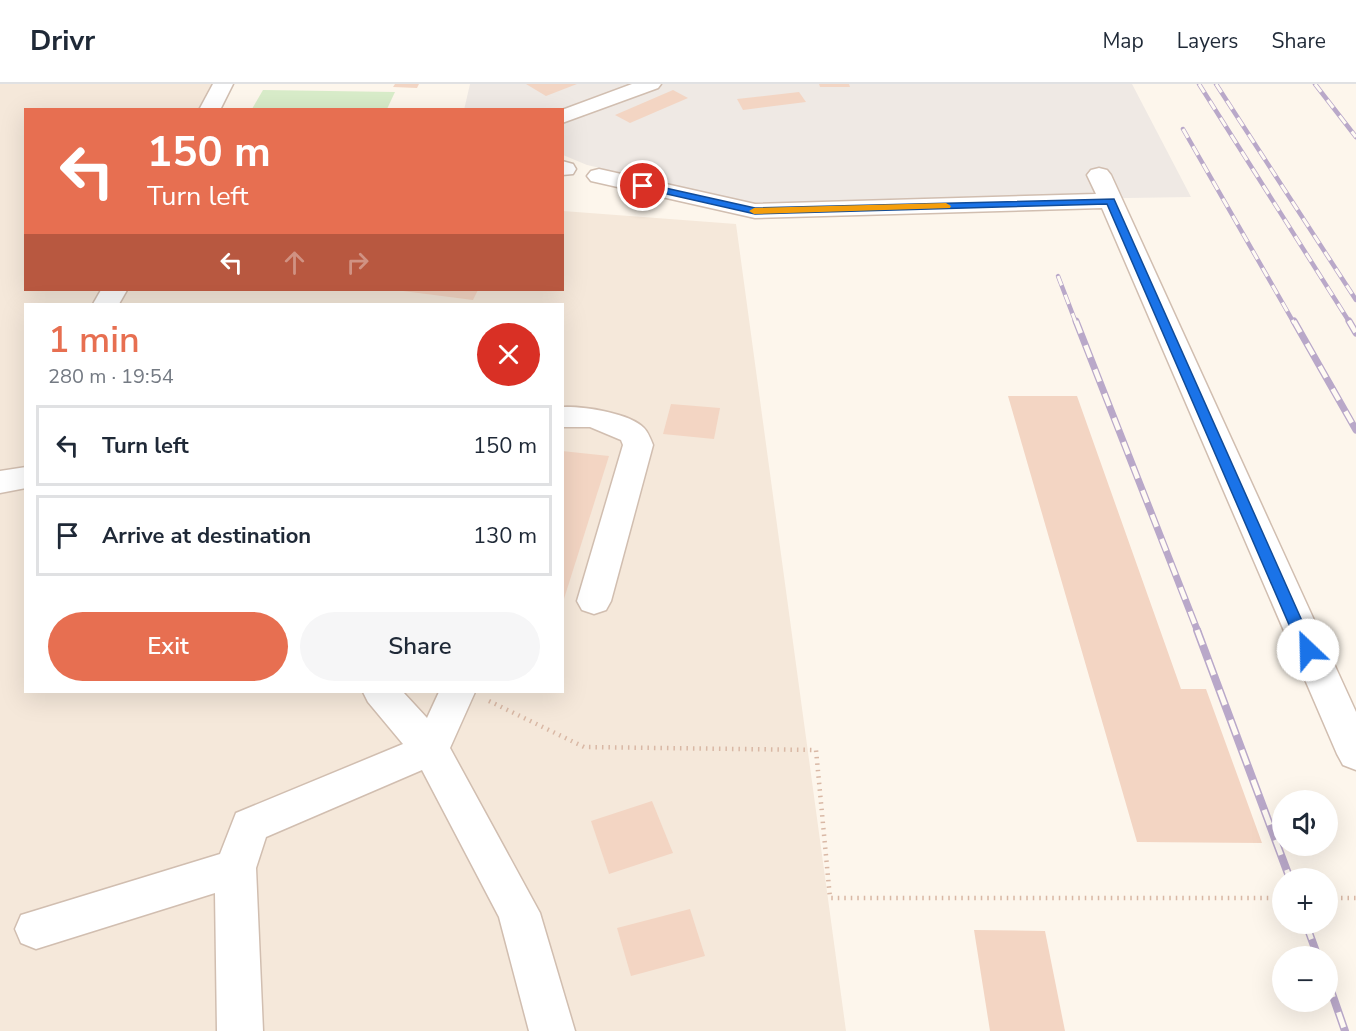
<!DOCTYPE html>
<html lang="en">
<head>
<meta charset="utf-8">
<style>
	:root { --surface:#fff; --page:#f6f6f7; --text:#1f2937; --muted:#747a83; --line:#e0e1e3; --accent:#e76f51 }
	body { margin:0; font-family:"Nunito Sans",sans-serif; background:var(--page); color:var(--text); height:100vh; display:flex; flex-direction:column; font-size:22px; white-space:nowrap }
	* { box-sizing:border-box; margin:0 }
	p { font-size:20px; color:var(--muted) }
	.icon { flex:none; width:33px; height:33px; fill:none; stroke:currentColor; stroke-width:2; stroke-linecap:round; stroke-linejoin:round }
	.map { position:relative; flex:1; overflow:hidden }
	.panel { position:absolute; left:24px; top:219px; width:540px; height:390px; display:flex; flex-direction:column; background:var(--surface); border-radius:0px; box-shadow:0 6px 24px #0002 }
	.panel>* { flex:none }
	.banner { position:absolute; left:24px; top:24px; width:540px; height:183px; border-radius:0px; box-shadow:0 6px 24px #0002; background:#e76f51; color:#fff; overflow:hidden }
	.buttons { position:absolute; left:1272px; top:706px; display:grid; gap:12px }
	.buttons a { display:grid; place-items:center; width:66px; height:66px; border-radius:50%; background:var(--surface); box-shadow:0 6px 24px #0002; font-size:30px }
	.pin { position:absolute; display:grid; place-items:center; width:51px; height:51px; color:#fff; margin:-26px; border:3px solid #fff; border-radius:50%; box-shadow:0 2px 6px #0007 }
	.me { position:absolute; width:66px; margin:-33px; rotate:336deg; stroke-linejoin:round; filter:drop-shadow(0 0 4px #0008) }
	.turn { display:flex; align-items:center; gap:21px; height:126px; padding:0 24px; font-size:27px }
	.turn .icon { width:78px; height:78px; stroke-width:2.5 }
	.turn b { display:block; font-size:42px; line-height:51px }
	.lanes { display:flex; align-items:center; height:57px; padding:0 24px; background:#0003; justify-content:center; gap:30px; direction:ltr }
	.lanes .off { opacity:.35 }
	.round { display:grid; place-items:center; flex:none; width:63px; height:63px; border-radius:32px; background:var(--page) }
	.summary { display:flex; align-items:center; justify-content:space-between; height:102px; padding:0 24px }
	h1 { font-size:36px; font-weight:600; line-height:45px; color:var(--accent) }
	.action { display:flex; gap:12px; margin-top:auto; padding:12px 24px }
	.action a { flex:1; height:69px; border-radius:36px; background:var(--accent); color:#fff; font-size:24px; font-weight:600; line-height:69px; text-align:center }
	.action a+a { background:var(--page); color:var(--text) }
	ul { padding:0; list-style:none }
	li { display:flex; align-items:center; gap:18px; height:81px; margin:0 12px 9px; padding:0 12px; border:3px solid var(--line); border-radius:0px }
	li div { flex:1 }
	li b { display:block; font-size:22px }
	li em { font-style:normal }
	header { display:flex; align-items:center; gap:36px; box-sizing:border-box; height:84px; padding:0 30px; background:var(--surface); border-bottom:2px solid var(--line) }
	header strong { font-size:28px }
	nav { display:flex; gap:33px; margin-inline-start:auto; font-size:21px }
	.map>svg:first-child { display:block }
</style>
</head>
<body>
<header>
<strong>Drivr</strong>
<nav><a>Map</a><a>Layers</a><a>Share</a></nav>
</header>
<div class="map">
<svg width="1356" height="947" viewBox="0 0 1356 947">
	<rect width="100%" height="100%" fill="#fdf6ec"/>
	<path fill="#f5e8da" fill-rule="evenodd" d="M 0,0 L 232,0 L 218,25 L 26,26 L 26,206 L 562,206 L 563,127 L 736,140 L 846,947 L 0,947 ZM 26,220 L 562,220 L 562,608 L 26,608 Z"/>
	<polygon fill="#efe9e4" points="470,0 1132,0 1191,113 756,120 587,81 563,71 562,26 464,26"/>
	<polygon fill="#d8ecc9" points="263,6 395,8 387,25 252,25"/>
	<g fill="#f3d5c3">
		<polygon points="395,0 419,0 417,4 393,3"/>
		<polygon points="526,0 577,0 546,12"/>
		<polygon points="819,0 849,0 850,3 820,3"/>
		<polygon points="673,6 688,14 630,39 615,31"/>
		<polygon points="799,8 806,18 743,26 737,15"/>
		<polygon points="395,206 478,206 473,216"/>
		<polygon points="1008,312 1077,312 1181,605 1206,605 1262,759 1137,758"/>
		<polygon points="671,320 720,324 714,355 663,350"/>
		<polygon points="562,367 609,372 563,518 562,518"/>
		<polygon points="652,717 673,769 609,790 591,737"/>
		<polygon points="690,825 705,872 631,892 617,844"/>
		<polygon points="974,846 1045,847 1065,947 990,947"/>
	</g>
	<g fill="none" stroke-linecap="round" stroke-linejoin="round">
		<g stroke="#d1beb0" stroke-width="3">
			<g id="minor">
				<polygon points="213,0 233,0 220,26 199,26"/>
				<polygon points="632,0 661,0 658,4 562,39 562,26"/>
				<polygon points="562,77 573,80 576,85 573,90 562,91"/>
				<polygon points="1099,84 1107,86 1111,91 1356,628 1356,686 1343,681 1337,670 1102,124 755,134 591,97 587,92 591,87 599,85 755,120 1096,110 1087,91 1091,86"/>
				<polygon points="101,206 127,206 119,220 93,220"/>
				<path d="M 562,323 C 583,322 630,329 644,344 C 648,348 651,356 653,361 L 611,517 L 606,526 L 594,530 L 582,526 L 577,517 L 623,361 L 621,356 L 590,343 L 562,343 Z"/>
				<polygon points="26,383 26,404 0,409 0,387"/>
				<polygon points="363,608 403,608 427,634 439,608 475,608 450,664 540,829 575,947 529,947 499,833 422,686 266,753 256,784 263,947 217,947 215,809 36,865 21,859 15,845 21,831 220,770 236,729 403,660 368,618"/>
			</g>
		</g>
		<g stroke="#d9b8a5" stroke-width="4.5" stroke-dasharray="1.5 5" stroke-linecap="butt">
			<polyline points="489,617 584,663 816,666 830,814 1282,814"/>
			<polyline points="1328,814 1356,814"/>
		</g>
		<use href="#minor" fill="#fff" fill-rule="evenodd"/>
		<g stroke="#b9a8c9" stroke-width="4.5">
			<g id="rail-far2">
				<polyline points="1199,0 1350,239"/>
				<polyline points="1216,0 1356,216"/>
				<polyline points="1315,0 1356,53"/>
				<polyline points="1183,45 1294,239"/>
				<polyline points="1058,192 1076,239"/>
			</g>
		</g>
		<g stroke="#b9a8c9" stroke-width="7">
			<g id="rail-far1">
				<polyline points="1076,237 1198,548"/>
				<polyline points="1294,237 1356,346"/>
				<polyline points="1349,237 1356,249"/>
			</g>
		</g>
		<g stroke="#b9a8c9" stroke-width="8">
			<g id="rail">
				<polyline points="1197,546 1290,795"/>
				<polyline points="1306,840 1318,873"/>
				<polyline points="1328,898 1345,947"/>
			</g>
		</g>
		<use href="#rail-far2" stroke="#fffaf3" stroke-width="3" stroke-dasharray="10" stroke-linecap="butt"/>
		<use href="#rail-far1" stroke="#fffaf3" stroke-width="4.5" stroke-dasharray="13" stroke-linecap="butt"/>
		<use href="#rail" stroke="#fffaf3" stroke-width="5" stroke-dasharray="16" stroke-linecap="butt"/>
	</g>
	<polygon fill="#1a73e8" stroke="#114b97" stroke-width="1.5" points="643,99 755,124 1114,115 1315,566 1313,570 1303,570 1300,566 1107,120 755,130 640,104 640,100"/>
	<polygon fill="#f59e0b" points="946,119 951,122 950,124 754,130 749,127 754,124"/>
</svg>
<div class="buttons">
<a><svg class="icon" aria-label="sound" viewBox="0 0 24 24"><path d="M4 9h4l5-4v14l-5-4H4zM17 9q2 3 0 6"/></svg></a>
<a>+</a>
<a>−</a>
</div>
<div class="pin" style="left:643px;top:102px;background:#d93025"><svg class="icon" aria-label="arrive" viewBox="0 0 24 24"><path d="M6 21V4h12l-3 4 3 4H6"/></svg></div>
<svg class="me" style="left:1308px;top:566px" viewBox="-20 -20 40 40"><circle r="19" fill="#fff"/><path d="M0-13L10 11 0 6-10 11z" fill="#1a73e8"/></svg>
<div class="banner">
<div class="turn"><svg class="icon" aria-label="left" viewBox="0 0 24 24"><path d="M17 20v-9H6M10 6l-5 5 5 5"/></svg><div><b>150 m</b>Turn left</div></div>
<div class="lanes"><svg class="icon" aria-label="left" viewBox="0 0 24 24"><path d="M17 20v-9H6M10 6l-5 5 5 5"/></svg><svg class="icon off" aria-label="ahead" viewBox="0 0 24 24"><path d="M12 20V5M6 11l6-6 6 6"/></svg><svg class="icon off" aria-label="right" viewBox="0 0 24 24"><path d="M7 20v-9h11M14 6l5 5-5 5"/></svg></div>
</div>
<section class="panel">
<div class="summary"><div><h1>1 min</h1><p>280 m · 19:54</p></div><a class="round" style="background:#d93025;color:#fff"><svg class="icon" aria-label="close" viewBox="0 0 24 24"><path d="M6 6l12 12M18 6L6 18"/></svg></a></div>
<ul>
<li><svg class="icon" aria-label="left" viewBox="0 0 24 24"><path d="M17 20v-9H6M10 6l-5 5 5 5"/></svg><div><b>Turn left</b></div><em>150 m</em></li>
<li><svg class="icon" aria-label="arrive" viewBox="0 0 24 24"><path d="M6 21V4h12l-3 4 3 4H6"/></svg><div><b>Arrive at destination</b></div><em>130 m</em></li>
</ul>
<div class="action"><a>Exit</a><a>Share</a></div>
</section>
</div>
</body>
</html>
